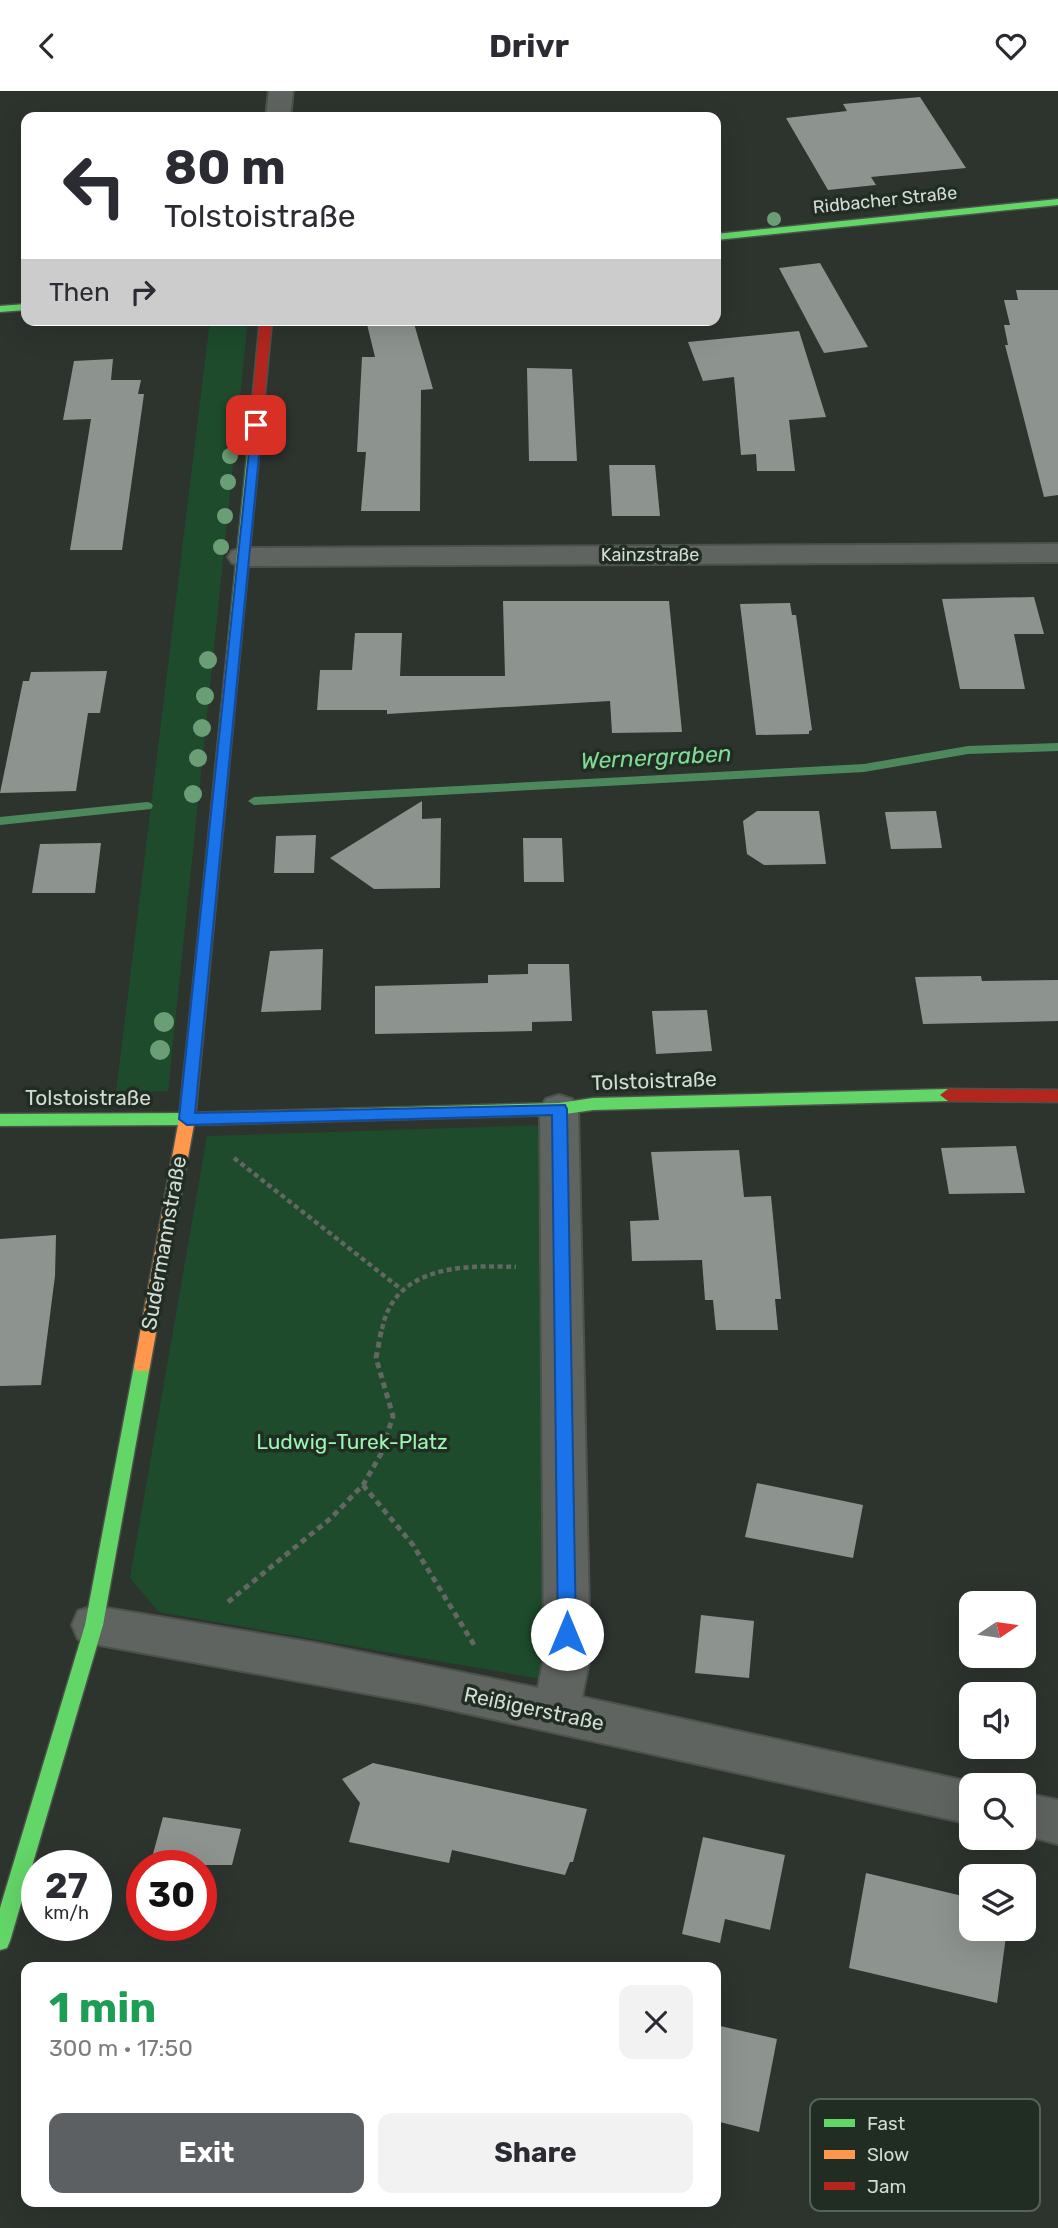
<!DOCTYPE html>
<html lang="en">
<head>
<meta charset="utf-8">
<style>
	:root { --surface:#fff; --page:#f2f2f3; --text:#2b2b33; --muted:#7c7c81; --accent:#5c6062 }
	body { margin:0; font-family:Rubik,sans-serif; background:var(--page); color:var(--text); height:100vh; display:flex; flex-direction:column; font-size:26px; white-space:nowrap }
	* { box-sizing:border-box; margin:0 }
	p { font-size:23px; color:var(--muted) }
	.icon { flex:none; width:38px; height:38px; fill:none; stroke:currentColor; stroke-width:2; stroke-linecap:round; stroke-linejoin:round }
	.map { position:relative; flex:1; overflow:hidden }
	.side { position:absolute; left:21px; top:1871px; width:700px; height:245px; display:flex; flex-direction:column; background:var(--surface); border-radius:14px; box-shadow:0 7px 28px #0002 }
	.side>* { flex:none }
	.top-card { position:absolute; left:21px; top:21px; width:700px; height:214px; border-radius:14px; box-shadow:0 7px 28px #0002; background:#fff; color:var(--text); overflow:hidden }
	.needle { width:46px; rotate:77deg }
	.fabs { position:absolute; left:959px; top:1500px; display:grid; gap:14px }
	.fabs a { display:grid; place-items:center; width:77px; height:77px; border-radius:14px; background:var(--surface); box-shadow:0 7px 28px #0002; font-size:35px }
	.speed { position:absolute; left:21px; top:1759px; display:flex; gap:14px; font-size:35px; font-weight:700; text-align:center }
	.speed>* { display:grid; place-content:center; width:91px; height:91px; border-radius:50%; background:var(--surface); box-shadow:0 7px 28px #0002; line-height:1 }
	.speed small { font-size:18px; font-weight:400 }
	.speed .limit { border:10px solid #d22; background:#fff; color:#111 }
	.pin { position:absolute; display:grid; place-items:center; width:60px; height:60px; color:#fff; margin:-30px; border-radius:14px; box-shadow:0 4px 10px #0006 }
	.me { position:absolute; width:77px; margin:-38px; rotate:0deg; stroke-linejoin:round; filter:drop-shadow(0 0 5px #0008) }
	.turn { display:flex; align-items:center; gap:24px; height:147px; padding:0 28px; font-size:32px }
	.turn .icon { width:91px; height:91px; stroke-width:2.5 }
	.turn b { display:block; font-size:49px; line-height:60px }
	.then { display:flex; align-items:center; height:66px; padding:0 28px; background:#0003; gap:14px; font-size:26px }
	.round { display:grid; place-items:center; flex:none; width:74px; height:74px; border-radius:14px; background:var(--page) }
	.summary { display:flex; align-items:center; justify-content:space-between; height:119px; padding:0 28px }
	h1 { font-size:42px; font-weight:700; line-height:52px; color:#1e9e55 }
	.cta { display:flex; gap:14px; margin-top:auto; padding:14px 28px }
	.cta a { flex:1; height:80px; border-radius:14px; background:var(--accent); color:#fff; font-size:28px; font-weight:700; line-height:80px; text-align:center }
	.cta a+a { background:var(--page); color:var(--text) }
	header { display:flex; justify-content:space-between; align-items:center; height:91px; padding:0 28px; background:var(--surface); font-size:32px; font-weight:700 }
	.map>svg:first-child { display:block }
</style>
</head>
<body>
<header><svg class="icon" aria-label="back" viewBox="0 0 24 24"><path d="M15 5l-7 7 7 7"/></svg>Drivr<svg class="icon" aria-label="heart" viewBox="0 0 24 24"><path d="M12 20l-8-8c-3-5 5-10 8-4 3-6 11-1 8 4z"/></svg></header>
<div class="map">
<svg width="1058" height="2137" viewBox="0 0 1058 2137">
	<rect width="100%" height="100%" fill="#2d342e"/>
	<g fill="#1e4b2c">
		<polygon points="210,229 248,229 168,1000 116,1002"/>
		<polygon points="547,1034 547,1589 159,1521 130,1487 207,1045"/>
	</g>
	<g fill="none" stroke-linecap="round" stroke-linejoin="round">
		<g fill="#4d885c" fill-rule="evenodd">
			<polygon points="1058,652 1058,660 968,663 864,681 254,714 248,710 254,706 864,673 968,655"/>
			<polygon points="147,711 151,712 153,715 151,718 0,734 0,726"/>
		</g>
	</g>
	<g fill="#8d938e">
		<polygon points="920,6 966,77 871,86 876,94 828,99 786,27 847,20 843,13"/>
		<polygon points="820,172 868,256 824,262 779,177"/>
		<polygon points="1016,199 1058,199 1058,404 1044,406 1005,254 1008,254 1004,234 1010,234 1004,209 1018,209"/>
		<polygon points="366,229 413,229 433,298 421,299 420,420 361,420 366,361 357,361 362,266 375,266"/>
		<polygon points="799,240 826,326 789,329 795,380 757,380 756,363 741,364 734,286 703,290 688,251"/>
		<polygon points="113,268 111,289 141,289 138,303 144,303 122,459 70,459 91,328 63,329 74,270"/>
		<polygon points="527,277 572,278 577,370 529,370"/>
		<polygon points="609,374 655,374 660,425 612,425"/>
		<polygon points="1034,506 1044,543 1014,543 1025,598 960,598 942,508"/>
		<polygon points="503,510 669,510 682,641 612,642 610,610 387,623 387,619 317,619 320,579 352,579 355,542 402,542 400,585 505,585"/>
		<polygon points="790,512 792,524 796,524 812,639 809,640 809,643 756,644 740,513"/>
		<polygon points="107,580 100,622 88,622 76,700 0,702 23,590 29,590 31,581"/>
		<polygon points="422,710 422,728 441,727 440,797 374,798 330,767"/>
		<polygon points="757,720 819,720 826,773 764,774 747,763 743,730"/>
		<polygon points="936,720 942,757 891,758 885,721"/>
		<polygon points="316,744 314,782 274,782 276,745"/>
		<polygon points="523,747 562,747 564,791 524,791"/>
		<polygon points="101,752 95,802 32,802 40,753"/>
		<polygon points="323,858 321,919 261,921 270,860"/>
		<polygon points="528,873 569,873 572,930 532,931 532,940 375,943 375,895 488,892 488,884 528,883"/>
		<polygon points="981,885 982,890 1058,889 1058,930 923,933 915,886"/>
		<polygon points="707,919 712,960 656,963 652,920"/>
		<polygon points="1016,1055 1025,1102 949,1103 941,1057"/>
		<polygon points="739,1059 744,1106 771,1105 781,1208 775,1208 778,1239 716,1239 713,1209 705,1209 702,1169 632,1170 630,1130 659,1129 651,1061"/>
		<polygon points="56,1144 55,1185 41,1294 0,1295 0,1148"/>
		<polygon points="757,1392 863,1414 853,1467 745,1446"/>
		<polygon points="701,1524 754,1530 749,1587 695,1582"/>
		<polygon points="373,1672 587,1718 573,1771 570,1771 565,1784 452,1759 449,1772 349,1751 360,1712 342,1688"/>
		<polygon points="163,1726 241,1738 232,1774 150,1774"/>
		<polygon points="703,1746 785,1764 770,1839 725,1828 720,1852 682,1843"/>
		<polygon points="866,1782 971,1807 971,1838 1007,1838 997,1912 849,1877"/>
		<polygon points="716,1934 777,1948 759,2041 716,2030"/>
	</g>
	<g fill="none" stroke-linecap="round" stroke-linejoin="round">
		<g stroke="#4c514c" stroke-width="4">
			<g id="street">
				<polygon points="269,0 293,0 290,26 266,26"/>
				<polygon points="1058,453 1058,471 243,475 232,472 228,466 232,460 243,457"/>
				<polygon points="559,1004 572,1008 578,1018 590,1566 582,1606 971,1691 980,1694 971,1694 971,1733 424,1613 94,1553 78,1548 72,1534 78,1520 94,1515 315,1552 538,1597 544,1566 540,1018 546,1008"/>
				<polygon points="1024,1702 1058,1709 1058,1753 1024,1744"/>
			</g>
		</g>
		<g stroke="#4c514c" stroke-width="3">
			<g id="fast">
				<polygon points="1058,108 1058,114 716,149 716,143"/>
				<polygon points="26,213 26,219 0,221 0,215"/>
				<polygon points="253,360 259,364 217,799 210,804 203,799 247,364"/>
				<polygon points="948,998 956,1004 948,1010 593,1019 559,1024 187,1034 0,1035 0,1023 187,1022 559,1012 593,1007"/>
				<polygon points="142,1268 148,1270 150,1275 103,1534 10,1850 7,1857 0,1859 0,1817 85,1534 134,1275 136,1270"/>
			</g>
		</g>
		<g stroke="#4c514c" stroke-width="3">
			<polygon id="slow" points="210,794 217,799 195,1028 150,1275 148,1280 136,1280 134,1275 179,1028 203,799"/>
		</g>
		<g stroke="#4c514c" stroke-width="3">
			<g id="jam">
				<polygon points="260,229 272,229 259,364 253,368 247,364"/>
				<polygon points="948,998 1058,999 1058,1011 948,1010 940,1004"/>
			</g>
		</g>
		<g stroke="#626763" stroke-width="4.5" stroke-dasharray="5 3.5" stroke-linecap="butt">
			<polyline points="234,1067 401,1198"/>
			<path d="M 382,1238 C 395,1174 464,1174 516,1176"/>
		</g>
		<g stroke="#626763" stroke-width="5" stroke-dasharray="6 4.5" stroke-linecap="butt">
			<polyline points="363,1394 413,1454 476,1557"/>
			<polyline points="228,1511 331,1427 363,1394 381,1363 393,1325 376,1267 382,1236"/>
		</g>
		<use href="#street" fill="#606460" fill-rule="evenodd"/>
		<use href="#fast" fill="#63d668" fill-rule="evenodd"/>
		<use href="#slow" fill="#ff974d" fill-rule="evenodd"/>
		<use href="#jam" fill="#b3261e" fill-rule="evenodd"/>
	</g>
	<g fill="#6a9f76">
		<circle cx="774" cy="128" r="7"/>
		<circle cx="234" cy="340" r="8"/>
		<circle cx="230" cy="365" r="8"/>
		<circle cx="228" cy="391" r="8"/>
		<circle cx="225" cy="425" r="8"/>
		<circle cx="221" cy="456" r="8"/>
		<circle cx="208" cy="569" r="9"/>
		<circle cx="205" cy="605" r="9"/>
		<circle cx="202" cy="637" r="9"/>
		<circle cx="198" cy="667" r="9"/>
		<circle cx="193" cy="703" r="9"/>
		<circle cx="164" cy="931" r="10"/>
		<circle cx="160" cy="959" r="10"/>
	</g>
	<polygon fill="#1a73e8" stroke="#114b97" stroke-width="2" points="252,332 262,334 195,1022 565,1014 567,1018 576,1543 573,1549 567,1551 560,1549 558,1543 552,1024 187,1034 179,1028"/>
	<g text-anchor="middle" stroke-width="7" stroke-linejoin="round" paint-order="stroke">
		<g font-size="18" fill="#d3dbd5" stroke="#212d23">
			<text transform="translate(885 109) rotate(-6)" y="6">Ridbacher Straße</text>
			<text x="650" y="470">Kainzstraße</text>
		</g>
		<g font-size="21" fill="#d3dbd5" stroke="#212d23">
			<text transform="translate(654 990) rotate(-2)" y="7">Tolstoistraße</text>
			<text x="88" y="1014">Tolstoistraße</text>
			<text transform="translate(164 1152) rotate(-80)" y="7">Sudermannstraße</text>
			<text transform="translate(534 1618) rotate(12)" y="7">Reißigerstraße</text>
		</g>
		<g font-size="21" fill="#9bf6b1" stroke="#212d23">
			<text x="352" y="1358">Ludwig-Turek-Platz</text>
		</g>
		<g font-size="23" font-style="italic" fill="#80d996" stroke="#212d23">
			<text transform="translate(656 666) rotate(-3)" y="8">Wernergraben</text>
		</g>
	</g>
	<rect x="810" y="2008" width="230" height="112" rx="10" fill="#212d23" stroke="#566158" stroke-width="2"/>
	<rect x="824" y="2028" width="31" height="8" fill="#63d668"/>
	<rect x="824" y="2059" width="31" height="9" fill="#ff974d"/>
	<rect x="824" y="2091" width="31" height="8" fill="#b3261e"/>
	<g font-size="19" fill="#d3dbd5">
		<text x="867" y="2039">Fast</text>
		<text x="867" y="2070">Slow</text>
		<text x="867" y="2102">Jam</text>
	</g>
</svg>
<div class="fabs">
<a><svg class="needle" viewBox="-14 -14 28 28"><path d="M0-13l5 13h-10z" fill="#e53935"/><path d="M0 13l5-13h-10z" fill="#7c7c81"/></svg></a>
<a><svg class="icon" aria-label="sound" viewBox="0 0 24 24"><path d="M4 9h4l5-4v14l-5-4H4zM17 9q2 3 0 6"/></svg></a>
<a><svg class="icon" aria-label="search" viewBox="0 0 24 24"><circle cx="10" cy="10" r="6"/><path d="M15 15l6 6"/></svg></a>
<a><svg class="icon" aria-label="layers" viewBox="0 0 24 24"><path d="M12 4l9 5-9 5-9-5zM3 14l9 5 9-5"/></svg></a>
</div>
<div class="speed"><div>27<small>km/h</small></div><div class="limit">30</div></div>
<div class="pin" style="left:256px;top:334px;background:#d93025"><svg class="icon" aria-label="arrive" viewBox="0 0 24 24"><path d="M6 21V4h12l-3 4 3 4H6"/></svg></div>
<svg class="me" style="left:567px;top:1543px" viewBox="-20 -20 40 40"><circle r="19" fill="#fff"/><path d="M0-13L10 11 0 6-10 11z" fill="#1a73e8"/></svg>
<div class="top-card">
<div class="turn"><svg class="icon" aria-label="left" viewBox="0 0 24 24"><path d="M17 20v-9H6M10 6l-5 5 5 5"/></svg><div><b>80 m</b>Tolstoistraße</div></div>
<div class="then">Then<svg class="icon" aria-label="right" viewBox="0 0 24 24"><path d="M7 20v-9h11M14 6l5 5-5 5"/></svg></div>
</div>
<section class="side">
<div class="summary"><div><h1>1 min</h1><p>300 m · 17:50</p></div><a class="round"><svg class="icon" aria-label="close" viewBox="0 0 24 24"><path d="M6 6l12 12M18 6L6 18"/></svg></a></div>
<div class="cta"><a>Exit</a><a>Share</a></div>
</section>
</div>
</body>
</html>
